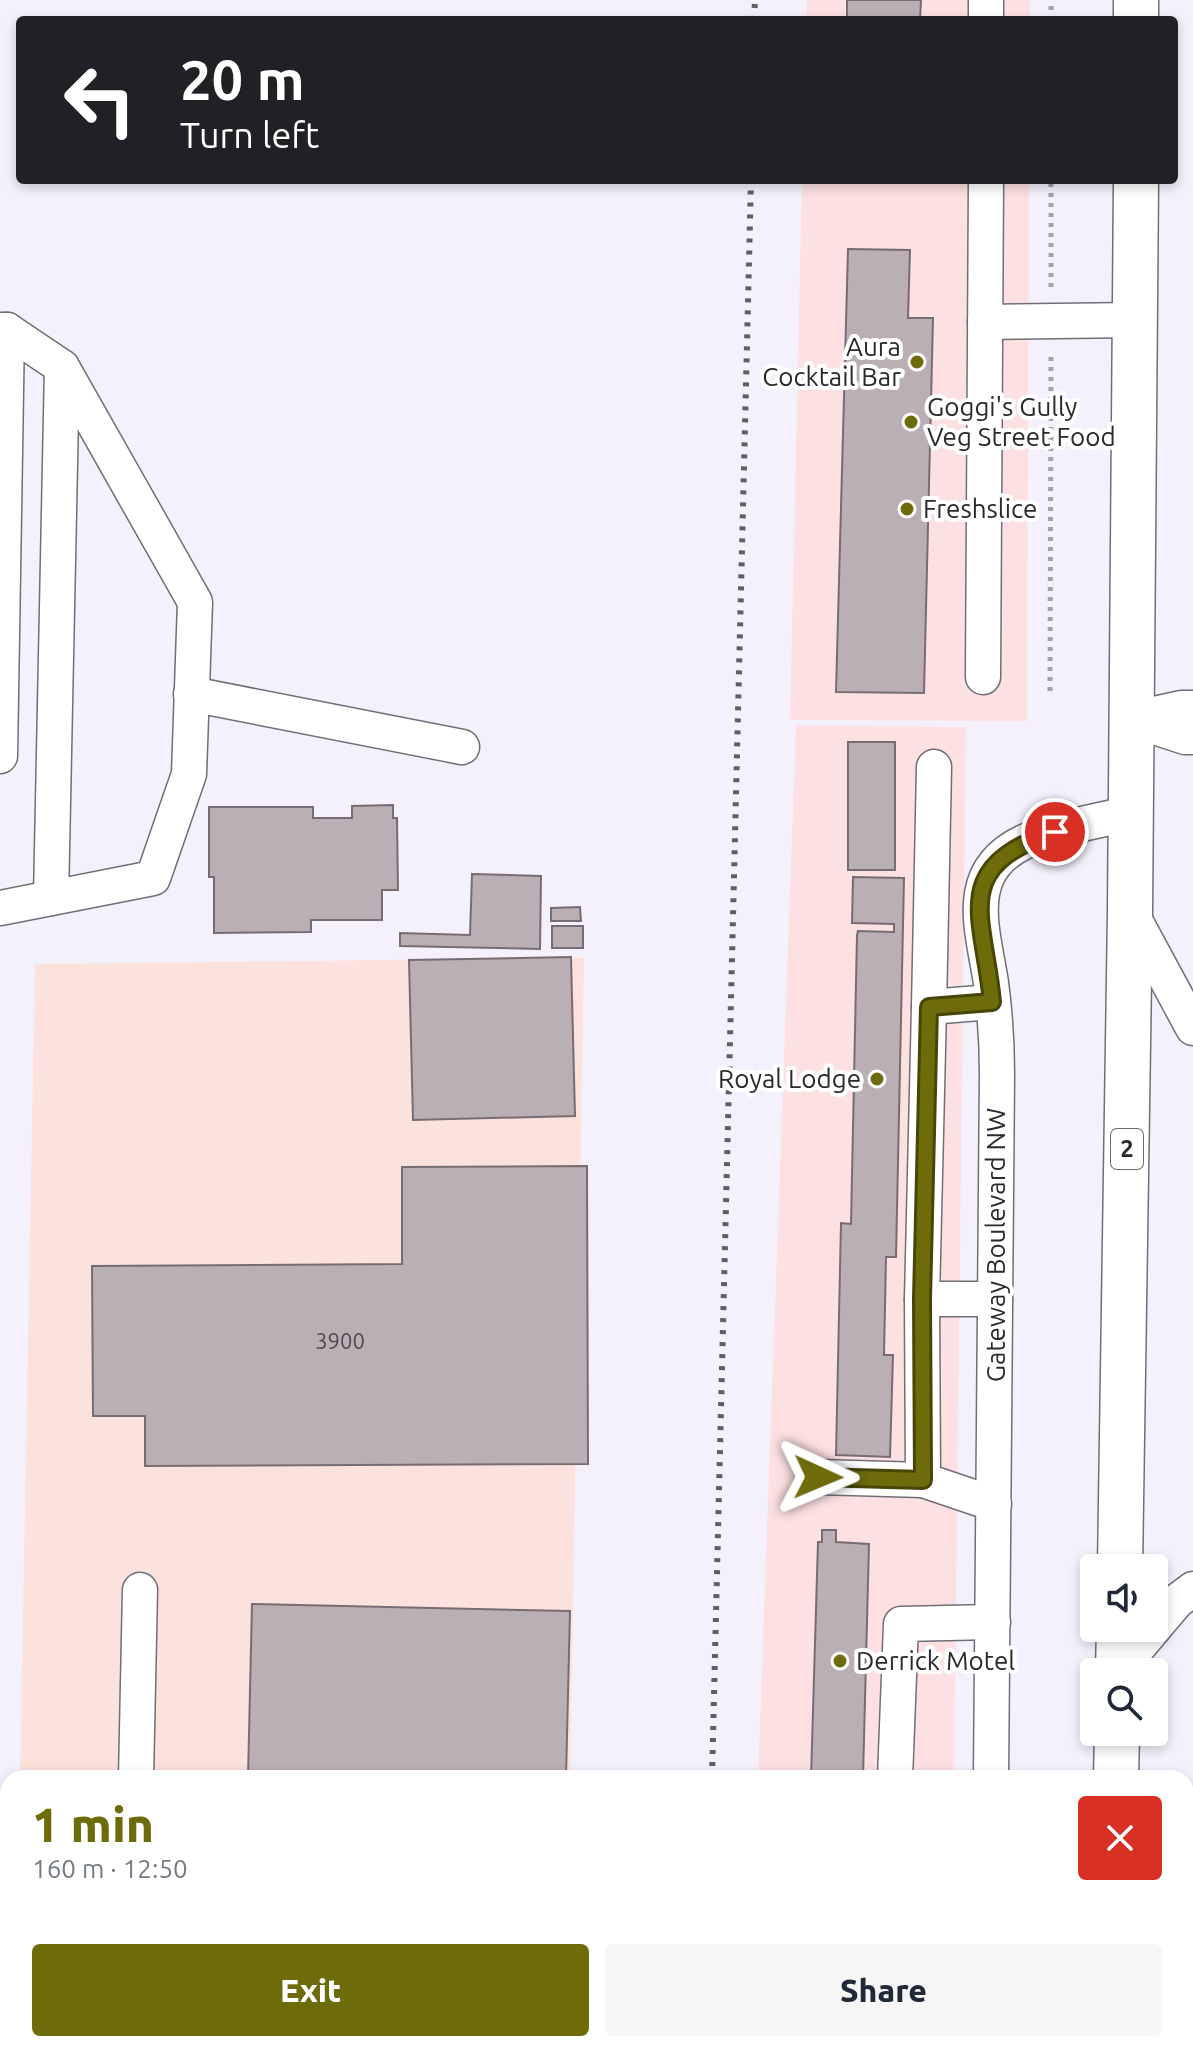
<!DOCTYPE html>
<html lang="en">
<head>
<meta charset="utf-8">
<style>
	:root { --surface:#fff; --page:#f6f6f7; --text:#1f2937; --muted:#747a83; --accent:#6e6c0a }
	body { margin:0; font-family:Ubuntu,sans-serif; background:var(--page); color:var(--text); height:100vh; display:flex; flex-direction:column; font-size:30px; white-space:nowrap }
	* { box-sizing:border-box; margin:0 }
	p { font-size:26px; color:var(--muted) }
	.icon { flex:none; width:44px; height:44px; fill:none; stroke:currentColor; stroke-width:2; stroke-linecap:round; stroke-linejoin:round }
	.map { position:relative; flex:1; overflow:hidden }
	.details { position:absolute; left:0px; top:1770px; width:1194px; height:282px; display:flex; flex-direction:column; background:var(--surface); border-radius:24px 24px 0 0; box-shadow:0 4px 12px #0003 }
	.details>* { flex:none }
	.top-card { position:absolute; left:16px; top:16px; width:1162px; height:168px; border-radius:8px; box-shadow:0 4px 12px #0003; background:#202124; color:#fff; overflow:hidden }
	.buttons { position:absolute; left:1080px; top:1554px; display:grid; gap:16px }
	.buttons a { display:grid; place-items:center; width:88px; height:88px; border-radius:8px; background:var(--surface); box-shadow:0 4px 12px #0003; font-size:40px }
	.pin { position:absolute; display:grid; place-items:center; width:68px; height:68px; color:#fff; margin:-34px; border:4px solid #fff; border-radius:50%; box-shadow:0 2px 8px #0007 }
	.me { position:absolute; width:88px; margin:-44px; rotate:91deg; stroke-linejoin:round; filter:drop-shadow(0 0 6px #0008) }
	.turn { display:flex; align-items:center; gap:28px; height:168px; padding:0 32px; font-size:36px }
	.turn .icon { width:104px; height:104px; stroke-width:2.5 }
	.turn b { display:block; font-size:56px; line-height:68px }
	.round { display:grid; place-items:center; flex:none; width:84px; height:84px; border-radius:8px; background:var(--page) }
	.overview { display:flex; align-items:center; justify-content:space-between; height:136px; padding:0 32px }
	h1 { font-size:48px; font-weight:800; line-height:60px; color:var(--accent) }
	.action { display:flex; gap:16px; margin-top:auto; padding:16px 32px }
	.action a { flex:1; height:92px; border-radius:8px; background:var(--accent); color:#fff; font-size:32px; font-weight:800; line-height:92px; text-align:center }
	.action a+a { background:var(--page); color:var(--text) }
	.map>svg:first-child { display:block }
</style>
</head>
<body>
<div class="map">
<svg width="1193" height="2051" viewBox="0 0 1193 2051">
	<rect width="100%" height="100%" fill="#f4f1fc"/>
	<g fill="#fde1e2">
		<polygon points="807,0 1030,0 1030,20 806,20"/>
		<polygon points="802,180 1029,180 1027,721 790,720"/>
		<polygon points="796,725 966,727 954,1778 758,1778"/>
		<rect x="749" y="2044" width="202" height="7"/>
	</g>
	<g fill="#fce2dd">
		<polygon points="584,958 570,1778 20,1778 35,964"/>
		<polygon points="15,2044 566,2044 565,2051 15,2051"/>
	</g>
	<g fill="#baafb4" stroke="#776c72" stroke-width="2">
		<polygon points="847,0 921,0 920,20 847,20"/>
		<polygon points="848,249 910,250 908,318 933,318 924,693 836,692"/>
		<rect x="848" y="742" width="47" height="128"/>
		<polygon points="393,805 393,818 397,818 398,890 382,890 382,920 311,920 311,932 214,933 214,877 209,877 209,807 313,807 313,818 352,818 352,806"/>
		<polygon points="472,874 541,876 540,949 400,946 400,933 470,935"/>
		<polygon points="853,877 904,878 896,1257 886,1257 884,1355 893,1355 890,1457 836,1455 841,1223 851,1224 857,935 858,931 894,932 894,924 852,923"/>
		<polygon points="580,907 581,921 551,921 551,908"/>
		<rect x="552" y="926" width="31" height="22"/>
		<polygon points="571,957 575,1116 413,1120 409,960"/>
		<polygon points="587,1166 588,1464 145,1466 145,1416 93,1416 92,1266 402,1264 402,1167"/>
		<polygon points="822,1530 836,1530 836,1542 869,1544 863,1778 811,1778 818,1542 822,1542"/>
		<polygon points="252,1604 570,1611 566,1778 248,1778"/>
		<rect x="241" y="2044" width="318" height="7"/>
	</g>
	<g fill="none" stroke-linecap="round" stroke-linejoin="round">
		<g stroke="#716e77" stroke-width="37">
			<g id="minor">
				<polyline points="986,20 986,0"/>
				<polyline points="985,322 1136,320"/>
				<polyline points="0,330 7,330 0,756"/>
				<polyline points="983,677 986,180"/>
				<polyline points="191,694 462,747"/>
				<polyline points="1130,719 1185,737 1193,737"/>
				<polyline points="1131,719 1181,708 1193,708"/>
				<polyline points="51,898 62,367"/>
				<polyline points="0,908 153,878 189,774 195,602 62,367 7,330"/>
				<polyline points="1131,913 1193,1028"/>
				<polyline points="992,1002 929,1007 922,1299 995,1299"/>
				<polyline points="929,1007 934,767"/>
				<polyline points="922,1299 923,1480 994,1504"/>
				<polyline points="818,1477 923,1480"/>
				<polyline points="1154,1628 1177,1601 1193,1589"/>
				<polyline points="1118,1671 1154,1628"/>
				<polyline points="136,1778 140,1590"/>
				<polyline points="895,1778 901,1624 993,1622"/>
				<path d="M 991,1778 L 997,1074 C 997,1044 995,1013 991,983 C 983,930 961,872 1024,842 C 1057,827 1096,822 1130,813"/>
				<polyline points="0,1862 8,1862"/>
				<polyline points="991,2044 991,2051"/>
				<polyline points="132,2051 132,2044"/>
				<polyline points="884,2051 884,2044"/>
			</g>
		</g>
		<g stroke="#716e77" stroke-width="47">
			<g id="highway">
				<polyline points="1136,0 1136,20"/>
				<polyline points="1120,1568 1130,912 1136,180"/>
				<polyline points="1118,1672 1119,1628"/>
				<polyline points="1116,1778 1117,1732"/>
				<polyline points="1112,2051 1112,2044"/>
			</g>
		</g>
		<g stroke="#a3a1a9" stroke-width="5" stroke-dasharray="4 6" stroke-linecap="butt">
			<polyline points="1051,20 1051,0"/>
			<polyline points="1051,287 1051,180"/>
			<polyline points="1050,691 1051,353"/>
		</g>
		<use href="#minor" stroke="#fff" stroke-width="34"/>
		<use href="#highway" stroke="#fff" stroke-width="44"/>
		<g stroke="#5f5e63" stroke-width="6" stroke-dasharray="4 8" stroke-linecap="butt">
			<polyline points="754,20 755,0"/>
			<polyline points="712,1778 751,180"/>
			<polyline points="706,2051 706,2044"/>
		</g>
	</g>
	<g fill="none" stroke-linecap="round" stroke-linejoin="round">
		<g stroke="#484606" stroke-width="20">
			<path id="route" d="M 818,1477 L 923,1480 L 922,1299 L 929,1007 L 992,1002 C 984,916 948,867 1055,832"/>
		</g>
		<use href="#route" stroke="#6e6c0a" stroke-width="14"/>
	</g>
	<g fill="#6e6c0a" stroke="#fff" stroke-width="3">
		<circle cx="917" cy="362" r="8"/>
		<circle cx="911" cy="422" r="8"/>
		<circle cx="907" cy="509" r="8"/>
		<circle cx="877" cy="1079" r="8"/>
		<circle cx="840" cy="1661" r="8"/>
	</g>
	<g text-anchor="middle" stroke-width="8" stroke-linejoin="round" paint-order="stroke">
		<g font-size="22" fill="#4e4a4f">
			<text x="340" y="1349">3900</text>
		</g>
		<rect fill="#fff" stroke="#6a696c" stroke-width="2" x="1111" y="1129" width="32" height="40" rx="6"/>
		<g font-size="24" font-weight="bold" fill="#2a292d">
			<text x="1127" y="1157">2</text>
		</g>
		<g font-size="26" fill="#2a292d" stroke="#fff" text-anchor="start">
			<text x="901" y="356" text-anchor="end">Aura<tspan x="901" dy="30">Cocktail Bar</tspan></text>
			<text x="927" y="416">Goggi's Gully<tspan x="927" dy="30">Veg Street Food</tspan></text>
			<text x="923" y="518">Freshslice</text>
			<text x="861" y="1088" text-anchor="end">Royal Lodge</text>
			<text x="856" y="1670">Derrick Motel</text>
		</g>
		<g font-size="26" fill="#2a292d" stroke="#fff">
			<text transform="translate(996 1245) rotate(-90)" y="9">Gateway Boulevard NW</text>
		</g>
	</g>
</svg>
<div class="buttons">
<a><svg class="icon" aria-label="sound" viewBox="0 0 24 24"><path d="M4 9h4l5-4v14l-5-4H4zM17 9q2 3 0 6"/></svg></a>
<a><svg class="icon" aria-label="search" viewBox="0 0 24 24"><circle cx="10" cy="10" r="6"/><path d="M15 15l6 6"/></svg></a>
</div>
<div class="pin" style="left:1055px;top:832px;background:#d93025"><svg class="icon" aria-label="arrive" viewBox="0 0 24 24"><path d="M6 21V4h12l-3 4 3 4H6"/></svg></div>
<svg class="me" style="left:818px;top:1477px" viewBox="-20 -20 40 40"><path d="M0-17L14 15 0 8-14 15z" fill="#6e6c0a" stroke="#fff" stroke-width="4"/></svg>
<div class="top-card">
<div class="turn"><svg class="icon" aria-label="left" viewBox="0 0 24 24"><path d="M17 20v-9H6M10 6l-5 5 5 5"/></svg><div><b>20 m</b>Turn left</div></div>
</div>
<section class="details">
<div class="overview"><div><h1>1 min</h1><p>160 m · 12:50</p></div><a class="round" style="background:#d93025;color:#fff"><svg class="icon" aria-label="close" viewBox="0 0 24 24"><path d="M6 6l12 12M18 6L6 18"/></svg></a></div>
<div class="action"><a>Exit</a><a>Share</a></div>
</section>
</div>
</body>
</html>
